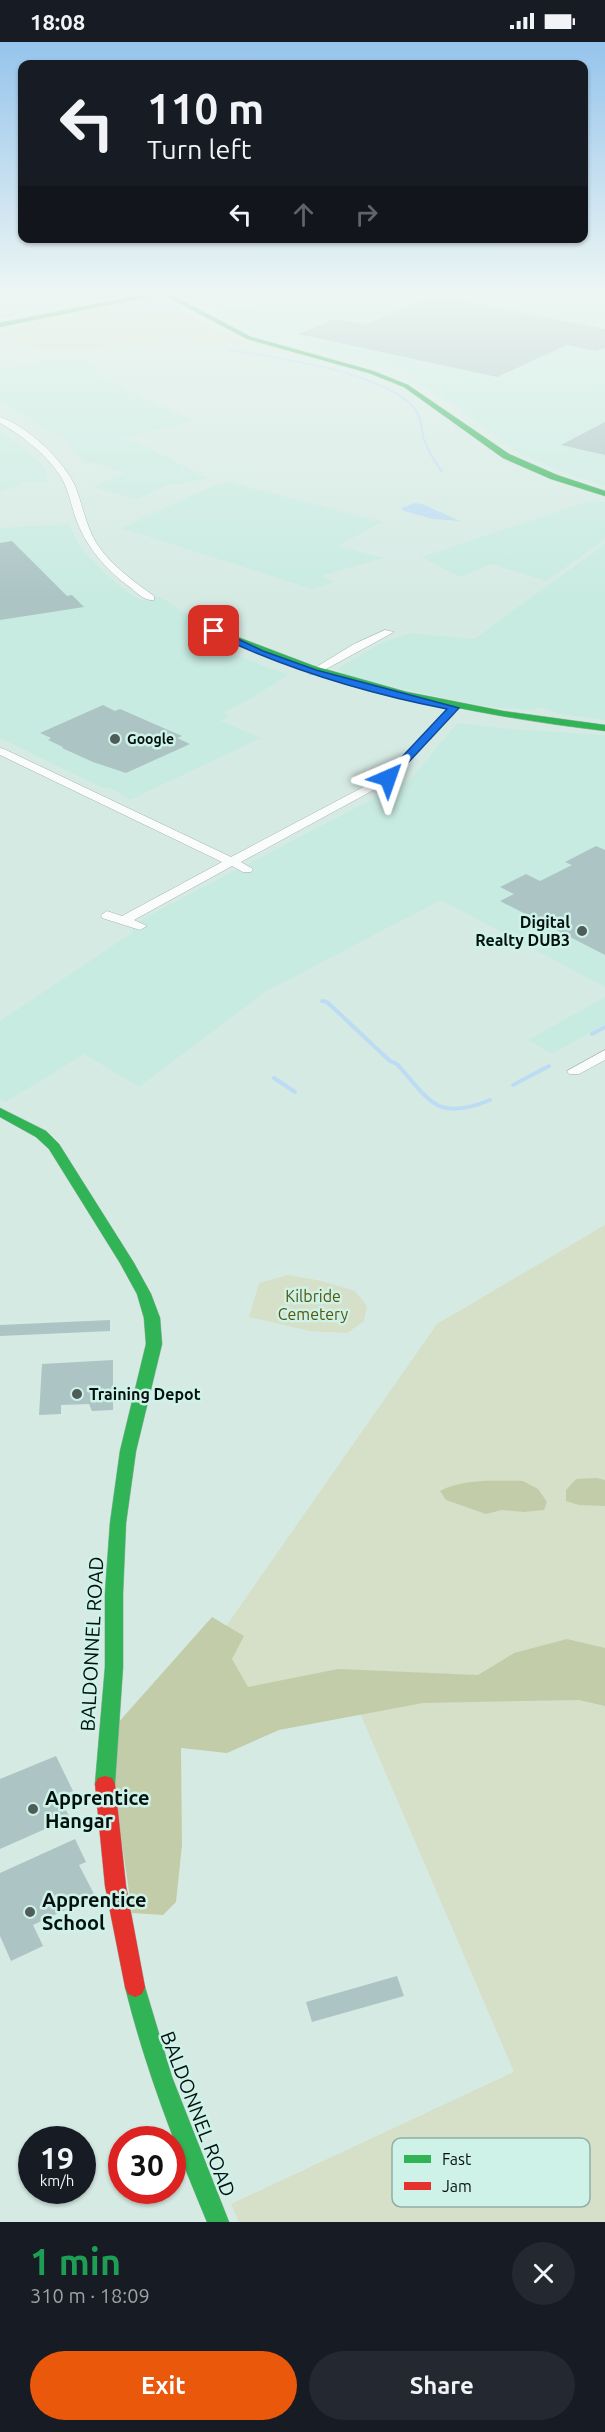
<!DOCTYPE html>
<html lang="en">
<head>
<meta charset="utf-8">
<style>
	:root { --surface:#171b24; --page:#242831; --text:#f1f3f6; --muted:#9ea1a6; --accent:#ea580c }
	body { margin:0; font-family:Ubuntu,sans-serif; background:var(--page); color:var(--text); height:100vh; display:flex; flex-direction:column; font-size:22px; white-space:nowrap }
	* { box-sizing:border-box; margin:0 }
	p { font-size:20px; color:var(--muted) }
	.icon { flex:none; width:33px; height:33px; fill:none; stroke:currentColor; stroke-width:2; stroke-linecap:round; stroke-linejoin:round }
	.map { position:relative; height:2180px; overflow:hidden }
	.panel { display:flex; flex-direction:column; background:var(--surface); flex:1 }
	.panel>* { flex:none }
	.hud { position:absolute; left:18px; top:18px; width:570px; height:183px; border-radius:12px; box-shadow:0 2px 4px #0004; background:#171b24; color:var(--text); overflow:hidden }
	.speed { position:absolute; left:18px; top:2084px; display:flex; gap:12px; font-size:30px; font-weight:700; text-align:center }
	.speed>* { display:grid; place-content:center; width:78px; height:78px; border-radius:50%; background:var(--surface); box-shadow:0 2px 4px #0004; line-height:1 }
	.speed small { font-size:15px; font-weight:400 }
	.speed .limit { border:9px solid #d22; background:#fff; color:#111 }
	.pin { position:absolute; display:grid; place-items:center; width:51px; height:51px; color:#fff; margin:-26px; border-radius:12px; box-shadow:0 3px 9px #0006 }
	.me { position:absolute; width:66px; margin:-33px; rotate:43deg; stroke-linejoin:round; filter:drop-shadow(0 0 4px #0008) }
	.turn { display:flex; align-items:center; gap:21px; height:126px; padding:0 30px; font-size:27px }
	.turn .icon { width:78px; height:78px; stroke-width:2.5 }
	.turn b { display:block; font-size:42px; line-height:51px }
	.lanes { display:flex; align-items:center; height:57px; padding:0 30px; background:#0003; justify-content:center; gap:30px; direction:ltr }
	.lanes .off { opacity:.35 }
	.round { display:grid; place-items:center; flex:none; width:63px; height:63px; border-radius:32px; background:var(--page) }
	.head { display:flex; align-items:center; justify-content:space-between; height:102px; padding:0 30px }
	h1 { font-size:36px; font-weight:600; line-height:45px; color:#1e9e55 }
	.action { display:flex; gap:12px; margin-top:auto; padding:12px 30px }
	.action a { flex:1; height:69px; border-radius:36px; background:var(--accent); color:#fff; font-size:24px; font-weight:600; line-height:69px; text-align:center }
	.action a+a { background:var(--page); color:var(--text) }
	.status { display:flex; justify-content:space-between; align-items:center; height:42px; padding:0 30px; background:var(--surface); direction:ltr }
	.status svg { height:16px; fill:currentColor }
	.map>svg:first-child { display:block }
</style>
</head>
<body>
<div class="status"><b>18:08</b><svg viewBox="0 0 49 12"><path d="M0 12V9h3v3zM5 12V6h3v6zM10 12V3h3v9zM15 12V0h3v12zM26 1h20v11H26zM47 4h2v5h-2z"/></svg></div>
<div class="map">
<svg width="605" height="2180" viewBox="0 0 605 2180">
	<rect width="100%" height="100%" fill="#d6eae4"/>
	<g fill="#c8ebe1">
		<polygon points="405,251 605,252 605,444 556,427 520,411 451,361 411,337 424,334 396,326 274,299 253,291 214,267 251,263 266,255 389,254"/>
		<polygon points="82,317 100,326 90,330 193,379 119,397 137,400 207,436 177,443 170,442 137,457 93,445 127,430 82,418 68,397 0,361 0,327 48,318"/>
		<polygon points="0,388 41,422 47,430 45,434 48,439 23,440 17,445 0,449"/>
		<polygon points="228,440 382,480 338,504 383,516 321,534 334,540 313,547 121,486 217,442"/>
		<polygon points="593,458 605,461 605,498 546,539 492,522 460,535 421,515"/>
		<polygon points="69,482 79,503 105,532 126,549 141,559 159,554 210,587 195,593 220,607 288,633 247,659 222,671 229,674 221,679 261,696 130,758 112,747 103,746 0,696 0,486"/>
		<polygon points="605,502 605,678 559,672 542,665 531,668 492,665 453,658 367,639 342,631 344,630 337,627 380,602 410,591 474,597"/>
		<polygon points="457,681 512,687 605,693 605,945 441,858 265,950 139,1045 84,1012 6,1060 0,1057 0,979 133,890 132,886 139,880 148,874 411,737"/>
		<polygon points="605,955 605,982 552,1012 528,998"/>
	</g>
	<g fill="#d6dfc7">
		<polygon points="0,251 115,251 30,267 0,265"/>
		<path d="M 146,256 L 169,260 L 210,286 L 245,301 C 224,305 193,299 171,300 C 111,301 59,318 0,296 L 0,288 Z"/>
		<polygon points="605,1183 605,2180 239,2180 231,2162 514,2030 350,1648 171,1663 437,1282"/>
		<polygon points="288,1233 322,1239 355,1249 367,1264 364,1279 347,1291 310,1289 249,1275 259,1241"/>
	</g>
	<g fill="#c3cca9">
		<polygon points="596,1436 605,1438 605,1464 579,1463 566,1459 566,1448 576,1437"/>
		<path d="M 523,1439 L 538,1447 L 547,1460 L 544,1468 L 524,1470 L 502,1468 L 486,1472 L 446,1458 L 440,1449 C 464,1436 496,1439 523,1439 Z"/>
		<polygon points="212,1575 244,1594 232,1617 248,1645 338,1627 478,1633 514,1611 567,1597 605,1606 605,1664 579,1658 423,1661 279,1688 227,1711 181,1706 182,1803 176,1860 163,1873 132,1871 113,1739 117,1682"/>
	</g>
	<polygon fill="#bcdcf3" points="415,461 422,462 460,479 433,477 404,469 401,466"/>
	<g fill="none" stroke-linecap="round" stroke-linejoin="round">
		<g stroke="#bcdcf3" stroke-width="2">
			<polyline points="376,251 394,251"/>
			<polyline points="243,255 339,251"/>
			<polyline points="128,260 177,265"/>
			<polyline points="0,275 105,253 114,254"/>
			<path d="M 228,308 C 274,315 386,330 415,367 C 422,375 421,388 424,398 C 428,409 435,420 442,430"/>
		</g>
		<g stroke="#bcdcf3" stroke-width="4">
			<path d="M 322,959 L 327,960 L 390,1019 L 397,1022 C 430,1059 437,1080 490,1058"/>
			<polyline points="592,992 605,985"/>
			<polyline points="274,1036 295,1050"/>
			<polyline points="513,1043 549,1024"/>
		</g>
	</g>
	<g fill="#acc4c4">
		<polygon points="435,254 605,287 605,306 596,309 567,303 497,335 298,292 335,277 366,282"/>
		<polygon points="605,380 605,413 561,403"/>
		<polygon points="12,499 67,554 72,553 84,565 0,578 0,501"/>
		<polygon points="103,663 115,669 120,667 182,694 177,696 190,702 126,731 93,720 62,706 63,705 48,698 51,696 40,691"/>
		<polygon points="596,804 605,808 605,913 500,859 514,852 500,845 526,832 540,839 572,823 565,820"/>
		<polygon points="110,1278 110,1289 0,1294 0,1283"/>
		<polygon points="113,1318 113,1368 92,1369 89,1362 61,1363 61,1372 39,1373 42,1322"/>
		<polygon points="56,1714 73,1749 59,1755 70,1776 0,1807 0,1737"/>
		<polygon points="75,1797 86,1820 79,1823 95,1854 33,1883 43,1904 11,1919 0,1894 0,1831"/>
		<polygon points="397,1934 404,1954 312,1980 306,1960"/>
	</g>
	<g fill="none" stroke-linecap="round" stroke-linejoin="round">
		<g stroke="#a3b3af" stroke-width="1">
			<g id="street">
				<path d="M 0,375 C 27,384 65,419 76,446 C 83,465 86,484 97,502 C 111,523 133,539 154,554 L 154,558 C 145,559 138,552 131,546 C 106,528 85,504 75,474 C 70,459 68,445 59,432 C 44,410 22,394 0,381 Z"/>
				<polygon points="220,584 229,586 201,596 196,593"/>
				<polygon points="385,588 394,590 317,632 309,632 308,630 354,602"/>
				<polygon points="454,663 458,664 458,668 392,738 241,820 253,827 251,830 243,830 232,824 134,878 147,884 140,888 102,876 101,873 107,869 122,874 222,820 0,713 0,706 4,707 231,815 384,734 450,664"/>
				<polygon points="605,1008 605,1018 579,1032 569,1032 567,1029"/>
			</g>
		</g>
		<g stroke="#a3b3af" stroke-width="1">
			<g id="fast">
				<polygon points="151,251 168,251 251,295 373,329 408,343 509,412 557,433 605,449 605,454 551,437 503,416 404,345 369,331 247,297 162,252 0,285 0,281"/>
				<path d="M 214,586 L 314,624 L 407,650 L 503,669 L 605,683 L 605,689 C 463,672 343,645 211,591 L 209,589 Z"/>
				<polygon points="0,1066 46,1089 59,1102 134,1221 151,1252 160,1276 162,1302 136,1409 126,1481 123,1551 123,1625 115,1742 112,1748 105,1750 98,1748 95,1742 105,1625 105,1551 110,1481 120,1409 146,1302 144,1276 137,1252 120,1221 49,1107 36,1095 0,1075"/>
				<path d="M 135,1935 L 142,1938 L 145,1945 L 172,2035 L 229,2180 L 207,2180 C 175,2103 145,2026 125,1945 L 128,1938 Z"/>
			</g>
		</g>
		<g stroke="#a3b3af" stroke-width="1">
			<polygon id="jam" points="105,1734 112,1736 115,1742 126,1844 145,1945 142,1952 135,1955 128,1952 125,1945 105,1844 95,1742 98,1736"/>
		</g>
		<use href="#street" fill="#f9fcfb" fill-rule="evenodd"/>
		<use href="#fast" fill="#30b455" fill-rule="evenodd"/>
		<use href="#jam" fill="#e5322d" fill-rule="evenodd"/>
	</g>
	<linearGradient id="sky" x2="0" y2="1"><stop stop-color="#96c4ec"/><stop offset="0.45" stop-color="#edf6f3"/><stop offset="1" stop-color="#edf6f3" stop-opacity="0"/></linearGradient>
	<rect width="605" height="556" fill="url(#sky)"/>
	<path fill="#1a73e8" stroke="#114b97" stroke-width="1.5" d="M 211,587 L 217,587 L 263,609 L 316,628 L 459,666 L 392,738 L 384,738 L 384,734 L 447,667 C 365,651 286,627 211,591 Z"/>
	<g fill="#4e5d59" stroke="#cef2e8" stroke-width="2">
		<circle cx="115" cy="697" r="6"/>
		<circle cx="582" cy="889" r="6"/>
		<circle cx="77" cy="1352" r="6"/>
		<circle cx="33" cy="1767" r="6"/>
		<circle cx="30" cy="1870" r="6"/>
	</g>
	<g text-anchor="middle" stroke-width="5" stroke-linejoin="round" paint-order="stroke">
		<g font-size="14" font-weight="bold" fill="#04110e" stroke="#cef2e8" text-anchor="start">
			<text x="127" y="702">Google</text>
		</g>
		<g font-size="16" font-weight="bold" fill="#04110e" stroke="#cef2e8" text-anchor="end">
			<text x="570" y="886">Digital<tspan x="570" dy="18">Realty DUB3</tspan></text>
			<text x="89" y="1358" text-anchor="start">Training Depot</text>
		</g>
		<g font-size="16" fill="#57550c" stroke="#cef2e8">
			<text x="313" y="1260">Kilbride<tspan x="313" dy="18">Cemetery</tspan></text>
		</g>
		<g font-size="20" fill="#04110e" stroke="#cef2e8">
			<text transform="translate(92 1602) rotate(-87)" y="7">BALDONNEL ROAD</text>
			<text transform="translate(198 2072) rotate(69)" y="7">BALDONNEL ROAD</text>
		</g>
		<g font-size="20" font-weight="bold" fill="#04110e" stroke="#cef2e8" text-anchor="start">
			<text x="45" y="1763">Apprentice<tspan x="45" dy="23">Hangar</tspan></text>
			<text x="42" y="1865">Apprentice<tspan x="42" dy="23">School</tspan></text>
		</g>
	</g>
	<rect x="392" y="2096" width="198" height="69" rx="9" fill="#cef2e8" stroke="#91aea7" stroke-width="1.5"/>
	<rect x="404" y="2113" width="27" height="8" fill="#30b455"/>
	<rect x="404" y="2140" width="27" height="8" fill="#e5322d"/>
	<g font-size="16" fill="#04110e">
		<text x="442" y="2123">Fast</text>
		<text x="442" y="2150">Jam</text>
	</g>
</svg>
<div class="speed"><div>19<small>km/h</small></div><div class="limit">30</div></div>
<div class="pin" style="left:214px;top:589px;background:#d93025"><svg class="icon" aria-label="arrive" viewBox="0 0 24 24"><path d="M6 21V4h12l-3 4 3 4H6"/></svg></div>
<svg class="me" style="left:388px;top:736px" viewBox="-20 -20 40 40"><path d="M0-17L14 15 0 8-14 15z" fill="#1a73e8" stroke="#fff" stroke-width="4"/></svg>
<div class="hud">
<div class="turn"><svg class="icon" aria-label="left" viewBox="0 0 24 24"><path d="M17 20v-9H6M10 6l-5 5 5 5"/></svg><div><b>110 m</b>Turn left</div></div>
<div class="lanes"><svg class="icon" aria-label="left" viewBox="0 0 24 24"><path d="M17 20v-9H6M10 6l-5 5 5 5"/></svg><svg class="icon off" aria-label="ahead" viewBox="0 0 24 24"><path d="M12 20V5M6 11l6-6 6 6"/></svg><svg class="icon off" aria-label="right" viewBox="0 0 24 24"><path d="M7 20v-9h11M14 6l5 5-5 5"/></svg></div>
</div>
</div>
<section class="panel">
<div class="head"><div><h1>1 min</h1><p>310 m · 18:09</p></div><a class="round"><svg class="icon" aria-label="close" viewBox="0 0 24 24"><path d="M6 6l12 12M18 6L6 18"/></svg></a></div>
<div class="action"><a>Exit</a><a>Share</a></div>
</section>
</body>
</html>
